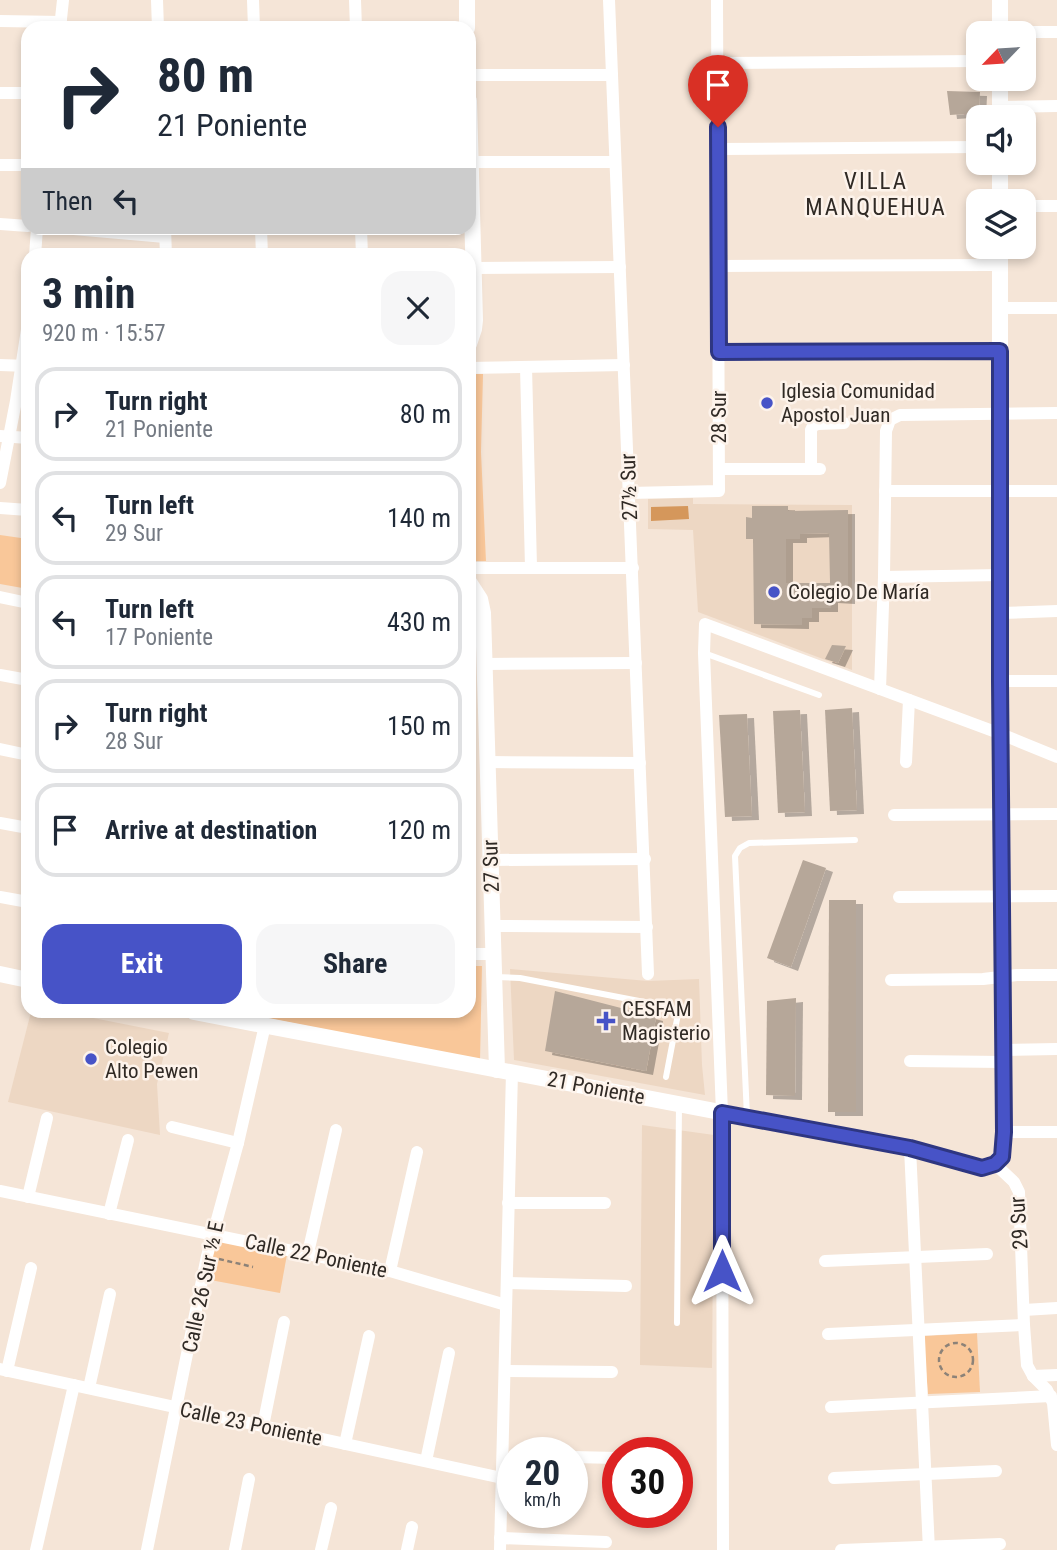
<!DOCTYPE html>
<html lang="en">
<head>
<meta charset="utf-8">
<style>
	:root { --surface:#fff; --page:#f6f6f7; --text:#1f2937; --muted:#747a83; --line:#e0e1e3; --accent:#4753c7 }
	body { margin:0; font-family:"Roboto Condensed",sans-serif; background:var(--page); color:var(--text); height:100vh; display:flex; flex-direction:column; font-size:26px; white-space:nowrap }
	* { box-sizing:border-box; margin:0 }
	p { font-size:23px; color:var(--muted) }
	.icon { flex:none; width:38px; height:38px; fill:none; stroke:currentColor; stroke-width:2; stroke-linecap:round; stroke-linejoin:round }
	.map { position:relative; flex:1; overflow:hidden }
	.panel { position:absolute; left:21px; top:248px; width:455px; height:770px; display:flex; flex-direction:column; background:var(--surface); border-radius:21px; box-shadow:0 4px 10px #0003 }
	.panel>* { flex:none }
	.hud { position:absolute; left:21px; top:21px; width:455px; height:214px; border-radius:21px; box-shadow:0 4px 10px #0003; background:#fff; color:var(--text); overflow:hidden }
	.needle { width:46px; rotate:245deg }
	.fabs { position:absolute; left:966px; top:21px; display:grid; gap:14px }
	.fabs a { display:grid; place-items:center; width:70px; height:70px; border-radius:14px; background:var(--surface); box-shadow:0 4px 10px #0003; font-size:35px }
	.speed { position:absolute; left:497px; top:1437px; display:flex; gap:14px; font-size:35px; font-weight:700; text-align:center }
	.speed>* { display:grid; place-content:center; width:91px; height:91px; border-radius:50%; background:var(--surface); box-shadow:0 4px 10px #0003; line-height:1 }
	.speed small { font-size:18px; font-weight:400 }
	.speed .limit { border:10px solid #d22; background:#fff; color:#111 }
	.pin { position:absolute; display:grid; place-items:center; width:60px; height:60px; color:#fff; margin:-72px -30px; border-radius:50% 50% 50% 0; rotate:-45deg; box-shadow:0 0 7px #0007 }
	.pin .icon { rotate:45deg }
	.me { position:absolute; width:77px; margin:-38px; rotate:0deg; stroke-linejoin:round; filter:drop-shadow(0 0 5px #0008) }
	.turn { display:flex; align-items:center; gap:24px; height:147px; padding:0 21px; font-size:32px }
	.turn .icon { width:91px; height:91px; stroke-width:2.5 }
	.turn b { display:block; font-size:49px; line-height:60px }
	.then { display:flex; align-items:center; height:66px; padding:0 21px; background:#0003; gap:14px; font-size:26px }
	.round { display:grid; place-items:center; flex:none; width:74px; height:74px; border-radius:21px; background:var(--page) }
	.overview { display:flex; align-items:center; justify-content:space-between; height:119px; padding:0 21px }
	h1 { font-size:42px; font-weight:700; line-height:52px }
	.action { display:flex; gap:14px; margin-top:auto; padding:14px 21px }
	.action a { flex:1; height:80px; border-radius:21px; background:var(--accent); color:#fff; font-size:28px; font-weight:700; line-height:80px; text-align:center }
	.action a+a { background:var(--page); color:var(--text) }
	ul { padding:0; list-style:none }
	li { display:flex; align-items:center; gap:21px; height:94px; margin:0 14px 10px; padding:0 7px; border:4px solid var(--line); border-radius:21px }
	li div { flex:1 }
	li b { display:block; font-size:26px }
	li em { font-style:normal }
	.map>svg:first-child { display:block }
</style>
</head>
<body>
<div class="map">
<svg width="1057" height="1550" viewBox="0 0 1057 1550">
	<defs>
		<filter id="shadow"><feDropShadow dx="7" dy="4" stdDeviation="0" flood-color="#0004"/></filter>
	</defs>
	<rect width="100%" height="100%" fill="#f5e5d7"/>
	<g fill="#edd7c3">
		<polygon points="693,498 693,504 852,505 852,670 698,612 693,530 648,529 648,499"/>
		<polygon points="510,969 648,981 699,979 702,1065 705,1095 514,1060"/>
		<polygon points="31,1012 63,1012 169,1033 157,1084 160,1135 8,1102"/>
		<polygon points="642,1125 714,1135 712,1368 640,1365"/>
	</g>
	<g fill="#f9c799">
		<polygon points="469,374 483,374 481,452 486,561 469,561"/>
		<polygon points="0,535 28,539 28,589 0,584"/>
		<polygon points="469,966 482,966 480,1061 238,1012 469,1012"/>
		<polygon points="213,1237 288,1249 280,1293 205,1279"/>
		<polygon points="977,1333 980,1392 928,1394 925,1359 925,1336"/>
	</g>
	<polygon fill="#d5975b" points="688,506 689,519 651,521 651,507"/>
	<g fill="#b6a799" fill-rule="evenodd" filter="url(#shadow)">
		<polygon points="947,91 980,92 979,113 950,115"/>
		<path d="M 752,506 L 788,506 L 788,511 L 848,510 L 848,600 L 831,599 L 831,608 L 812,608 L 812,618 L 802,618 L 802,625 L 754,624 L 753,539 L 746,539 L 746,517 L 752,518 ZM 829,533 L 830,583 L 786,583 L 786,539 L 800,539 L 800,534 Z"/>
		<polygon points="832,645 846,646 838,663 825,659"/>
		<polygon points="852,708 857,810 830,811 825,710"/>
		<polygon points="800,710 805,812 778,813 773,711"/>
		<polygon points="747,714 752,816 725,817 719,715"/>
		<polygon points="803,860 826,868 791,967 767,958"/>
		<polygon points="829,900 856,900 856,1112 828,1112"/>
		<polygon points="555,991 656,1017 646,1071 545,1051"/>
		<polygon points="796,998 795,1096 766,1095 767,1001"/>
	</g>
	<g fill="none" stroke-linecap="round" stroke-linejoin="round">
		<g stroke="#8c8278" stroke-width="2.5" stroke-dasharray="5 3.5" stroke-linecap="butt">
			<polyline points="219,1259 253,1267"/>
			<circle cx="956" cy="1360" r="17"/>
		</g>
		<g stroke="#fff" stroke-width="6">
			<polyline points="704,653 819,695"/>
			<polyline points="495,977 520,978 670,1007 678,1014 666,1077"/>
			<polyline points="747,1116 735,856 740,848 749,843 855,840"/>
			<polyline points="677,1323 679,1104"/>
		</g>
		<g stroke="#fff" stroke-width="12">
			<polyline points="157,0 158,28"/>
			<polyline points="253,0 254,28"/>
			<polyline points="355,0 356,28"/>
			<polyline points="609,0 648,974"/>
			<polyline points="0,21 61,22"/>
			<polyline points="60,28 63,0"/>
			<polyline points="1000,32 1057,32"/>
			<polyline points="718,63 978,61"/>
			<polyline points="469,75 612,75"/>
			<polyline points="0,93 28,93"/>
			<polyline points="1000,107 1057,106"/>
			<polyline points="718,149 978,147"/>
			<polyline points="470,162 615,162"/>
			<polyline points="0,165 28,165"/>
			<polyline points="1024,206 1057,206"/>
			<polyline points="0,224 28,226"/>
			<polyline points="62,228 165,237"/>
			<polyline points="165,228 166,256"/>
			<polyline points="261,228 262,256"/>
			<polyline points="361,228 362,256"/>
			<polyline points="35,256 37,228"/>
			<polyline points="718,266 1000,265"/>
			<polyline points="473,268 620,267"/>
			<polyline points="1000,308 1057,308"/>
			<polyline points="719,352 1000,351"/>
			<polyline points="0,365 28,366"/>
			<polyline points="526,367 531,567"/>
			<polyline points="469,368 624,365"/>
			<polyline points="0,436 28,438"/>
			<polyline points="719,469 820,469"/>
			<polyline points="811,469 811,430 813,426 818,424 844,423"/>
			<polyline points="0,483 16,401 28,323"/>
			<polyline points="885,491 1057,491"/>
			<polyline points="629,493 719,491 717,0"/>
			<polyline points="0,508 28,510"/>
			<polyline points="469,568 633,568"/>
			<polyline points="884,577 1001,575"/>
			<polyline points="0,597 28,603"/>
			<polyline points="1001,613 1057,611"/>
			<polyline points="485,664 636,663"/>
			<polyline points="0,675 28,680"/>
			<polyline points="1000,681 1057,681"/>
			<polyline points="880,689 884,577 886,431 890,420 900,415 1057,413"/>
			<polyline points="0,749 28,755"/>
			<polyline points="488,762 640,763"/>
			<polyline points="906,762 909,700"/>
			<polyline points="894,815 1057,814"/>
			<polyline points="0,823 28,828"/>
			<polyline points="490,860 645,859"/>
			<polyline points="0,897 28,902"/>
			<polyline points="899,897 1057,896"/>
			<polyline points="492,926 647,927"/>
			<polyline points="469,954 493,954"/>
			<polyline points="891,980 983,979 1017,975 1057,975"/>
			<polyline points="1003,1050 1057,1049"/>
			<polyline points="910,1061 1004,1062"/>
			<polyline points="172,1127 238,1143"/>
			<polyline points="1004,1132 1057,1132"/>
			<polyline points="910,1148 929,1550"/>
			<polyline points="995,1164 1014,1182 1019,1192 1024,1325 1027,1365 1033,1376 1047,1390 1053,1403 1057,1445"/>
			<polyline points="0,1191 390,1271 506,1305"/>
			<polyline points="28,1197 47,1118"/>
			<polyline points="508,1203 605,1203"/>
			<polyline points="109,1214 128,1140"/>
			<polyline points="308,1253 336,1130"/>
			<polyline points="825,1261 987,1254"/>
			<polyline points="390,1271 417,1152"/>
			<polyline points="507,1283 626,1286"/>
			<polyline points="1024,1310 1057,1308"/>
			<polyline points="828,1334 1024,1325"/>
			<polyline points="0,1369 502,1478"/>
			<polyline points="7,1371 31,1268"/>
			<polyline points="505,1371 612,1372"/>
			<polyline points="1033,1376 1057,1375"/>
			<polyline points="89,1388 110,1294"/>
			<polyline points="831,1407 1051,1396"/>
			<polyline points="263,1426 284,1322"/>
			<polyline points="345,1444 369,1336"/>
			<polyline points="572,1457 618,1458"/>
			<polyline points="426,1461 449,1353"/>
			<polyline points="834,1478 996,1471"/>
			<polyline points="500,1538 606,1542"/>
			<polyline points="36,1550 74,1385"/>
			<polyline points="147,1550 207,1256 238,1143 265,1025"/>
			<polyline points="235,1550 249,1479"/>
			<polyline points="321,1550 331,1508"/>
			<polyline points="407,1550 412,1527"/>
			<polyline points="500,1550 512,1072"/>
			<polyline points="723,1550 722,1113 704,653 705,624 1001,734 1057,757"/>
			<polyline points="841,1550 1000,1544"/>
		</g>
		<g stroke="#fff" stroke-width="16">
			<polyline points="467,0 467,28"/>
			<polyline points="1000,0 1000,33"/>
			<polyline points="1000,79 1000,117"/>
			<polyline points="469,101 475,320 474,329 469,344"/>
			<polyline points="1000,201 1000,163"/>
			<polyline points="469,582 480,599 483,613 497,1070"/>
			<polyline points="0,974 28,980"/>
			<polyline points="194,1012 910,1148 982,1168 995,1164 1003,1152 1004,1132 1000,681 1000,247"/>
		</g>
	</g>
	<g fill="none" stroke-linecap="round" stroke-linejoin="round">
		<g stroke="#2e3681" stroke-width="18">
			<polyline id="route" points="718,127 719,352 1000,351 1000,681 1004,1132 1002,1157 995,1164 982,1168 910,1148 722,1113 722,1271"/>
		</g>
		<use href="#route" stroke="#4753c7" stroke-width="12"/>
	</g>
	<g fill="#4753c7" stroke="#fdf3eb" stroke-width="2.5">
		<circle cx="767" cy="403" r="7"/>
		<circle cx="774" cy="592" r="7"/>
		<path d="M602.5 1010.5h7v7h7v7h-7v7h-7v-7h-7v-7h7z"/>
		<circle cx="91" cy="1059" r="7"/>
	</g>
	<g text-anchor="middle" stroke-width="5" stroke-linejoin="round" paint-order="stroke">
		<g font-size="21" fill="#302a25" stroke="#fdf3eb" text-anchor="start">
			<text x="781" y="398">Iglesia Comunidad<tspan x="781" dy="24">Apostol Juan</tspan></text>
			<text x="788" y="599">Colegio De María</text>
			<text x="622" y="1016">CESFAM<tspan x="622" dy="24">Magisterio</tspan></text>
			<text x="105" y="1054">Colegio<tspan x="105" dy="24">Alto Pewen</tspan></text>
		</g>
		<g font-size="21" fill="#302a25" stroke="#fdf3eb">
			<text transform="translate(719 417) rotate(-90)" y="7">28 Sur</text>
			<text transform="translate(629 487) rotate(-92)" y="7">27½ Sur</text>
			<text transform="translate(491 866) rotate(-92)" y="7">27 Sur</text>
			<text transform="translate(596 1088) rotate(11)" y="7">21 Poniente</text>
			<text transform="translate(1019 1223) rotate(-94)" y="7">29 Sur</text>
			<text transform="translate(316 1256) rotate(12)" y="7">Calle 22 Poniente</text>
			<text transform="translate(203 1287) rotate(-78)" y="7">Calle 26 Sur ½ E</text>
			<text transform="translate(251 1424) rotate(12)" y="7">Calle 23 Poniente</text>
		</g>
		<g font-size="23" letter-spacing="2" fill="#302a25" stroke="#fdf3eb">
			<text x="876" y="189">VILLA<tspan x="876" dy="26">MANQUEHUA</tspan></text>
		</g>
	</g>
</svg>
<div class="fabs">
<a><svg class="needle" viewBox="-14 -14 28 28"><path d="M0-13l5 13h-10z" fill="#e53935"/><path d="M0 13l5-13h-10z" fill="#747a83"/></svg></a>
<a><svg class="icon" aria-label="sound" viewBox="0 0 24 24"><path d="M4 9h4l5-4v14l-5-4H4zM17 9q2 3 0 6"/></svg></a>
<a><svg class="icon" aria-label="layers" viewBox="0 0 24 24"><path d="M12 4l9 5-9 5-9-5zM3 14l9 5 9-5"/></svg></a>
</div>
<div class="speed"><div>20<small>km/h</small></div><div class="limit">30</div></div>
<div class="pin" style="left:718px;top:127px;background:#d93025"><svg class="icon" aria-label="arrive" viewBox="0 0 24 24"><path d="M6 21V4h12l-3 4 3 4H6"/></svg></div>
<svg class="me" style="left:722px;top:1271px" viewBox="-20 -20 40 40"><path d="M0-17L14 15 0 8-14 15z" fill="#4753c7" stroke="#fff" stroke-width="4"/></svg>
<div class="hud">
<div class="turn"><svg class="icon" aria-label="right" viewBox="0 0 24 24"><path d="M7 20v-9h11M14 6l5 5-5 5"/></svg><div><b>80 m</b>21 Poniente</div></div>
<div class="then">Then<svg class="icon" aria-label="left" viewBox="0 0 24 24"><path d="M17 20v-9H6M10 6l-5 5 5 5"/></svg></div>
</div>
<section class="panel">
<div class="overview"><div><h1>3 min</h1><p>920 m · 15:57</p></div><a class="round"><svg class="icon" aria-label="close" viewBox="0 0 24 24"><path d="M6 6l12 12M18 6L6 18"/></svg></a></div>
<ul>
<li><svg class="icon" aria-label="right" viewBox="0 0 24 24"><path d="M7 20v-9h11M14 6l5 5-5 5"/></svg><div><b>Turn right</b><p>21 Poniente</p></div><em>80 m</em></li>
<li><svg class="icon" aria-label="left" viewBox="0 0 24 24"><path d="M17 20v-9H6M10 6l-5 5 5 5"/></svg><div><b>Turn left</b><p>29 Sur</p></div><em>140 m</em></li>
<li><svg class="icon" aria-label="left" viewBox="0 0 24 24"><path d="M17 20v-9H6M10 6l-5 5 5 5"/></svg><div><b>Turn left</b><p>17 Poniente</p></div><em>430 m</em></li>
<li><svg class="icon" aria-label="right" viewBox="0 0 24 24"><path d="M7 20v-9h11M14 6l5 5-5 5"/></svg><div><b>Turn right</b><p>28 Sur</p></div><em>150 m</em></li>
<li><svg class="icon" aria-label="arrive" viewBox="0 0 24 24"><path d="M6 21V4h12l-3 4 3 4H6"/></svg><div><b>Arrive at destination</b></div><em>120 m</em></li>
</ul>
<div class="action"><a>Exit</a><a>Share</a></div>
</section>
</div>
</body>
</html>
